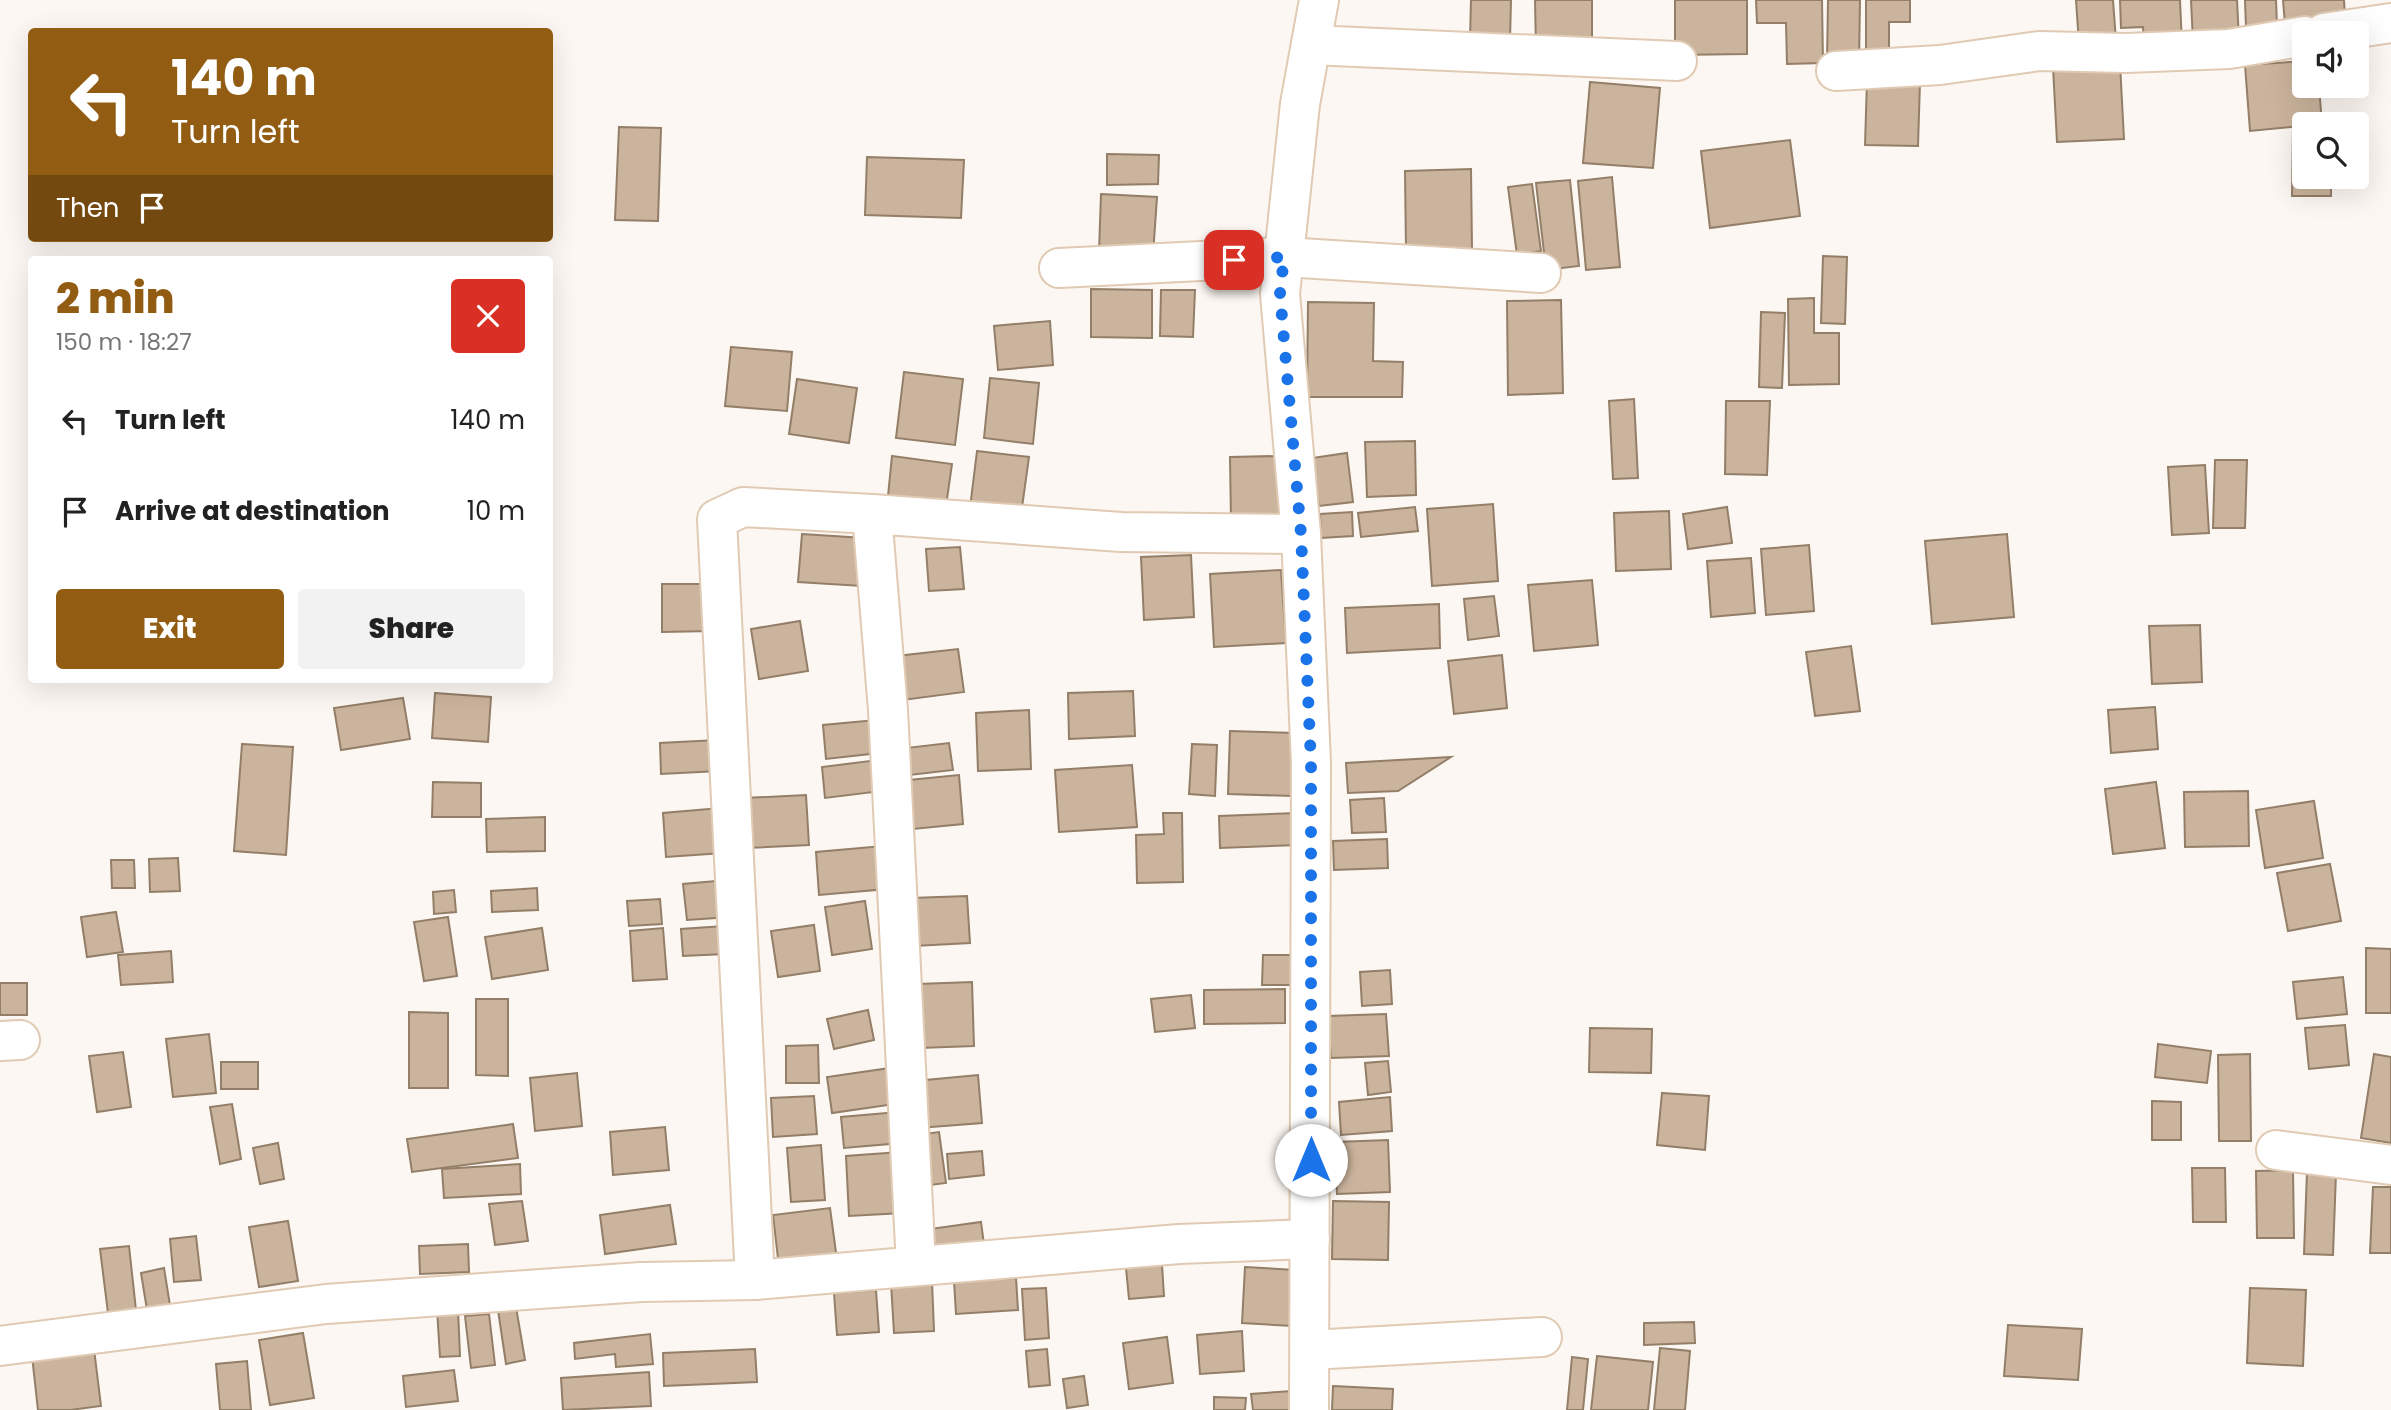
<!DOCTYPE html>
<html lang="en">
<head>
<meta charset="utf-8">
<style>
	:root { --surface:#fff; --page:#f2f2f2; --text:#222; --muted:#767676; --accent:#925c13 }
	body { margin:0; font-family:Poppins,sans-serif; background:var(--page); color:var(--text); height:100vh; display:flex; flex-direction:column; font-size:26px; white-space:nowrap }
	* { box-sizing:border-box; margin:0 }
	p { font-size:23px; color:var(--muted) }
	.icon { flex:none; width:38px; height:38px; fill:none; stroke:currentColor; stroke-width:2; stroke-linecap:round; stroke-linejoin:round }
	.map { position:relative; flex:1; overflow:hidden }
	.details { position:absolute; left:28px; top:256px; width:525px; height:427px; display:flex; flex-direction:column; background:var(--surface); border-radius:7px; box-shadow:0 7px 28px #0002 }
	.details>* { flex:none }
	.top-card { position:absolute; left:28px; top:28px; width:525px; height:214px; border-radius:7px; box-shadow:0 7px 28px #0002; background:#925c13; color:#fff; overflow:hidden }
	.tools { position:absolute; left:2292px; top:21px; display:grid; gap:14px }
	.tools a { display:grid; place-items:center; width:77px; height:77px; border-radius:7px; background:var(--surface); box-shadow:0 7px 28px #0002; font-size:35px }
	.pin { position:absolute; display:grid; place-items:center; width:60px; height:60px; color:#fff; margin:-30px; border-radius:14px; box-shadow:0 4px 10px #0006 }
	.me { position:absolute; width:77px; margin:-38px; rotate:0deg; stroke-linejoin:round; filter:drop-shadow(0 0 5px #0008) }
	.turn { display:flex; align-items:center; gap:24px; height:147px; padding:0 28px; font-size:32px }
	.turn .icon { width:91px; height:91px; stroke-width:2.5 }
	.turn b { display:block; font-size:49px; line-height:60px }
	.then { display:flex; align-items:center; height:66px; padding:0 28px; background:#0003; gap:14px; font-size:26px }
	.round { display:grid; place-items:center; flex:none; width:74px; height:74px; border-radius:7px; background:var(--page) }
	.overview { display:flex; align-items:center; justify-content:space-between; height:119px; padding:0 28px }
	h1 { font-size:42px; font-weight:800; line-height:52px; color:var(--accent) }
	.cta { display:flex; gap:14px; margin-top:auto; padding:14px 28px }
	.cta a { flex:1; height:80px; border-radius:7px; background:var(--accent); color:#fff; font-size:28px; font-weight:800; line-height:80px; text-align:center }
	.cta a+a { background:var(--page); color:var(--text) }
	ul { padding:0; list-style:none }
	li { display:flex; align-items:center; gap:21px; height:91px; padding:0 28px }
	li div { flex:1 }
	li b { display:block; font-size:26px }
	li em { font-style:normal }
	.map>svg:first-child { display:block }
</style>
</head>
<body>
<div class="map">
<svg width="2391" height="1410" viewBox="0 0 2391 1410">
	<rect width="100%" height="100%" fill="#fcf7f2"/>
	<g fill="#cbb49d" stroke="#937e68" stroke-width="2">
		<polygon points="1471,0 1511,0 1510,40 1470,39"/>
		<polygon points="1535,0 1592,0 1592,49 1536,49"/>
		<polygon points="1675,0 1747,0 1747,54 1675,55"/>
		<polygon points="1756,0 1822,0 1823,63 1787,64 1786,23 1757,23"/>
		<polygon points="1828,0 1860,0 1859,63 1827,62"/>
		<polygon points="1866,0 1910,0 1910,22 1889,22 1889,50 1866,50"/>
		<polygon points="2076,0 2113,0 2116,41 2079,44"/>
		<polygon points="2120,0 2180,0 2182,44 2144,45 2143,27 2121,28"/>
		<polygon points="2191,0 2237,0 2239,40 2193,42"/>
		<polygon points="2245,0 2276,0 2277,26 2246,27"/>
		<polygon points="2283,0 2344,0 2345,18 2285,24"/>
		<polygon points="2305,61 2305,86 2319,86 2322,124 2250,131 2245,65"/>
		<polygon points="2120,64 2124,139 2057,142 2053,67"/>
		<polygon points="1867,80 1920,82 1918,146 1865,145"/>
		<polygon points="1590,82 1660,88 1653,168 1583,163"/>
		<polygon points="2293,126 2305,127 2305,177 2331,177 2331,196 2292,196"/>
		<polygon points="619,127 661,128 658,221 615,220"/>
		<polygon points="1790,140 1800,216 1710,228 1701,151"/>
		<polygon points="1107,154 1159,155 1158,184 1107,185"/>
		<polygon points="867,157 964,160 961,218 865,215"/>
		<polygon points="1471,169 1472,249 1406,250 1405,171"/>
		<polygon points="1612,177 1620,267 1586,270 1578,181"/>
		<polygon points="1570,180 1579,266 1546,270 1536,183"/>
		<polygon points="1532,184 1541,251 1517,255 1508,187"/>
		<polygon points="1101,194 1157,197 1153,255 1099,252"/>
		<polygon points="1823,256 1847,257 1845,324 1821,323"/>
		<polygon points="1091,289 1152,290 1152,338 1091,337"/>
		<polygon points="1161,290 1195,290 1193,337 1160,336"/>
		<polygon points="1814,298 1814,333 1839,333 1839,384 1789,385 1788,299"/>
		<polygon points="1561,300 1563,393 1508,395 1507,301"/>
		<polygon points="1308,302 1374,303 1373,361 1403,362 1402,397 1307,397"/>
		<polygon points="1761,312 1785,313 1782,388 1759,387"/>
		<polygon points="1050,321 1053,365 998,370 994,326"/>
		<polygon points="731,347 792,352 787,411 725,406"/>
		<polygon points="904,372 963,379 955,445 896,438"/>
		<polygon points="990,378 1039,383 1033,444 984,438"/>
		<polygon points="797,379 857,388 849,443 789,434"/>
		<polygon points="1634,399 1638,478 1613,479 1609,401"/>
		<polygon points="1726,401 1770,401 1767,475 1725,474"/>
		<polygon points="1415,441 1416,495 1367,497 1365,442"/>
		<polygon points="977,451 1029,457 1020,522 969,516"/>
		<polygon points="1347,453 1353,502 1319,506 1312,458"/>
		<polygon points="892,456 952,464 945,513 887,506"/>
		<polygon points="1278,456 1280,521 1231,522 1230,457"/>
		<polygon points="2215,460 2247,460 2245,528 2213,528"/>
		<polygon points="2205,465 2209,533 2172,535 2168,467"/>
		<polygon points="1493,504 1498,581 1432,586 1427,509"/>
		<polygon points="1415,507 1418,531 1361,537 1358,513"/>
		<polygon points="1727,507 1732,543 1688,549 1683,514"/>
		<polygon points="1669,511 1671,569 1616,571 1614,513"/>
		<polygon points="1352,512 1353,536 1321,538 1320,514"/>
		<polygon points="802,534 864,538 862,586 798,582"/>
		<polygon points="2007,534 2014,617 1932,624 1925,541"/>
		<polygon points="1809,545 1814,611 1766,615 1761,549"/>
		<polygon points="960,547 964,589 929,591 926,549"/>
		<polygon points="1191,555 1194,617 1144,620 1141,557"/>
		<polygon points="1751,558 1755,613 1711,617 1707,561"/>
		<polygon points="1281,570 1286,643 1214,647 1210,574"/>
		<polygon points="1592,580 1598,645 1534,651 1528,585"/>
		<polygon points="662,584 712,584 711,631 662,632"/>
		<polygon points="1494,596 1499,636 1468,640 1464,599"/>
		<polygon points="1439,604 1440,648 1347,653 1345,608"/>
		<polygon points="800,621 808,671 759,679 751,629"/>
		<polygon points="2200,625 2202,682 2152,684 2149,626"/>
		<polygon points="1851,646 1860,711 1815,716 1806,652"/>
		<polygon points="958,649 964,692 903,700 897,656"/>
		<polygon points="1502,655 1507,708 1454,714 1448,661"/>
		<polygon points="1133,691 1135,736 1069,739 1068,693"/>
		<polygon points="435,693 491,697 488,742 432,738"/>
		<polygon points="403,698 410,739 341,750 334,708"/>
		<polygon points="2155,707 2158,749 2111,753 2108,710"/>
		<polygon points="1029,710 1031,769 978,771 976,713"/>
		<polygon points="876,720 879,753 826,759 823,725"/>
		<polygon points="1230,731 1295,733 1292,796 1228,794"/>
		<polygon points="717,740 719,771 661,774 660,743"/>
		<polygon points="949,743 953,770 910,775 906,748"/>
		<polygon points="242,744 293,747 286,855 234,851"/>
		<polygon points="1192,744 1217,745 1215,796 1189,794"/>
		<polygon points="1451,757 1398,791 1348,793 1346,763"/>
		<polygon points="878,760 882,791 825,798 822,767"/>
		<polygon points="1132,765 1137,827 1059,832 1055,770"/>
		<polygon points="959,775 963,824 913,829 909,780"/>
		<polygon points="433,782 481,783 481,817 432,817"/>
		<polygon points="2156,782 2165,848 2113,854 2105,789"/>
		<polygon points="2248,791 2249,846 2185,847 2184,792"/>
		<polygon points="806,795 809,845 746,848 744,798"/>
		<polygon points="1384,798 1386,832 1352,833 1350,800"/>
		<polygon points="2314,801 2323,858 2265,868 2256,810"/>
		<polygon points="720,808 723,853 666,857 663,813"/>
		<polygon points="1163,813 1182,813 1183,882 1137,883 1136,835 1164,834"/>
		<polygon points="1297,813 1298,845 1220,848 1219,816"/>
		<polygon points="545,817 545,851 487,852 486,819"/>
		<polygon points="1387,839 1388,868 1334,870 1333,841"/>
		<polygon points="883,846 887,889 819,895 816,852"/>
		<polygon points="178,858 180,891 150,892 149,859"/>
		<polygon points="111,860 134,860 135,888 112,888"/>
		<polygon points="2330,864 2341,921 2288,931 2277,873"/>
		<polygon points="727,880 731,917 687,920 683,884"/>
		<polygon points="537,888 538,910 492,912 491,891"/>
		<polygon points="454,890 456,912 434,914 433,892"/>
		<polygon points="967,896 970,943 914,946 911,898"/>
		<polygon points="660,899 662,924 629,926 627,901"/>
		<polygon points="865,901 872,949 832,955 825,907"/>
		<polygon points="116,912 123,952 87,957 81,917"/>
		<polygon points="448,917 457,976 424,981 414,922"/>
		<polygon points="814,925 820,971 778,977 771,931"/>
		<polygon points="724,926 725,954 683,956 681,929"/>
		<polygon points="542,928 548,970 492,979 485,937"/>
		<polygon points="663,928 667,979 633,981 630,931"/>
		<polygon points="2366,948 2391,949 2391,1013 2366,1013"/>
		<polygon points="171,951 173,982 121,985 118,955"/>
		<polygon points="1263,955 1295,955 1294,985 1262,985"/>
		<polygon points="1390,970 1392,1004 1362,1006 1360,972"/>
		<polygon points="2343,977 2347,1014 2297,1019 2293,982"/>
		<polygon points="972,982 974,1046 920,1048 918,984"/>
		<rect x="0" y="983" width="27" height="32"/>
		<polygon points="1285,989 1285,1023 1204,1024 1204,990"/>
		<polygon points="1191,995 1195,1028 1155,1032 1151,999"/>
		<polygon points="476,999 508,999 508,1076 476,1075"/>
		<polygon points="868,1010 874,1040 834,1049 827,1019"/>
		<polygon points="409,1012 448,1013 448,1088 409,1088"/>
		<polygon points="1386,1014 1389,1056 1331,1058 1328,1016"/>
		<polygon points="2345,1025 2349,1065 2309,1069 2305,1028"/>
		<polygon points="1590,1028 1652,1029 1651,1073 1589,1072"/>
		<polygon points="209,1034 216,1093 173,1097 166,1039"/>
		<polygon points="2158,1044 2211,1051 2207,1083 2155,1077"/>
		<polygon points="818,1045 819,1083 786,1083 786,1046"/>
		<polygon points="123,1052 131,1107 97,1112 89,1056"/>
		<polygon points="2250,1054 2251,1141 2219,1141 2218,1055"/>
		<polygon points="2374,1054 2391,1057 2391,1143 2361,1138"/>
		<polygon points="1388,1061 1391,1092 1368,1095 1365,1063"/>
		<rect x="221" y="1062" width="37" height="27"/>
		<polygon points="890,1068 895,1104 832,1113 827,1077"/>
		<polygon points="577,1073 582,1126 535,1131 530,1078"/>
		<polygon points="978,1075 982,1123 919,1128 915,1081"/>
		<polygon points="1662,1093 1709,1096 1705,1150 1657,1145"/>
		<polygon points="814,1096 817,1134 773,1137 771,1098"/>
		<polygon points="1390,1097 1392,1131 1341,1135 1339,1102"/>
		<polygon points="2152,1101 2181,1102 2181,1140 2152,1140"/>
		<polygon points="232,1104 241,1159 220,1164 210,1107"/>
		<polygon points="898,1112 901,1143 844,1148 841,1117"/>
		<polygon points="513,1124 518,1158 412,1172 407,1139"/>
		<polygon points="665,1127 669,1170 613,1175 610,1132"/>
		<polygon points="939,1132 946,1183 923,1186 916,1135"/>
		<polygon points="1388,1140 1390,1192 1337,1194 1335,1142"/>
		<polygon points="278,1143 284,1179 260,1184 253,1148"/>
		<polygon points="821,1145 825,1200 791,1202 787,1148"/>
		<polygon points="982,1151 984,1175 949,1179 947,1154"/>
		<polygon points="900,1152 903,1213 849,1216 846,1156"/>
		<polygon points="520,1164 521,1194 444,1198 442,1169"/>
		<polygon points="2192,1168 2225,1168 2226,1222 2193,1222"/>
		<polygon points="2293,1170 2294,1238 2257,1238 2256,1171"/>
		<polygon points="2307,1171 2336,1173 2333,1255 2304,1254"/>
		<polygon points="2373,1187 2391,1187 2391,1253 2370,1253"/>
		<polygon points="522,1201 528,1241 495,1245 489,1204"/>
		<polygon points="1333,1201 1389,1202 1388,1260 1332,1259"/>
		<polygon points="670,1205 676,1244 605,1254 600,1215"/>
		<polygon points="830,1208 837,1260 779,1267 773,1215"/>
		<polygon points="288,1221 298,1281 259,1287 249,1227"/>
		<polygon points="981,1222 985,1252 927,1260 923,1230"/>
		<polygon points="196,1236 201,1280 174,1282 170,1239"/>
		<polygon points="468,1244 469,1272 420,1274 419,1246"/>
		<polygon points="129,1246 136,1310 108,1313 100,1249"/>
		<polygon points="1162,1265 1164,1296 1129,1299 1126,1268"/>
		<polygon points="1245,1267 1295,1270 1292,1326 1242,1323"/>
		<polygon points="164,1268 172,1318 149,1322 141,1273"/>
		<polygon points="1016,1278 1018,1310 956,1314 954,1281"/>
		<polygon points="932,1281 934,1331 894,1333 891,1283"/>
		<polygon points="1046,1288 1049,1338 1025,1340 1022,1289"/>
		<polygon points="2250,1288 2306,1290 2303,1366 2247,1363"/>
		<polygon points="876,1290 879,1332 837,1335 834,1293"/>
		<polygon points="516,1307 525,1360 506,1364 498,1310"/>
		<polygon points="437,1309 458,1309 460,1356 440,1357"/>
		<polygon points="489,1314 495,1365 471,1368 465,1316"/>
		<polygon points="1694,1322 1695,1343 1644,1345 1644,1323"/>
		<polygon points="2008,1325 2082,1329 2078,1380 2004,1376"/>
		<polygon points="1242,1331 1244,1371 1200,1374 1197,1335"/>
		<polygon points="303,1333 314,1398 270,1405 259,1340"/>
		<polygon points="650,1334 653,1364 616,1367 615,1354 575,1359 574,1343"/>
		<polygon points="1167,1337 1173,1383 1129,1389 1123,1343"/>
		<polygon points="1660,1348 1690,1351 1685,1410 1654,1410"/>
		<polygon points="94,1349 101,1406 70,1410 38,1410 32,1356"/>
		<polygon points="755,1349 757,1382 664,1386 663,1353"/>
		<polygon points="1047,1349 1050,1385 1029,1387 1026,1351"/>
		<polygon points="1597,1356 1653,1362 1648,1410 1591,1410"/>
		<polygon points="1572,1357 1588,1359 1583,1410 1567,1410"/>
		<polygon points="247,1361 251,1410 220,1410 216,1364"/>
		<polygon points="454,1370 458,1401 406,1407 403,1376"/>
		<polygon points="649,1372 651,1406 563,1410 561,1378"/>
		<polygon points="1084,1376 1088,1405 1067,1408 1063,1379"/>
		<polygon points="1333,1386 1393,1389 1392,1410 1332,1410"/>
		<polygon points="1292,1391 1294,1410 1253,1410 1251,1394"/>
		<polygon points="1214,1397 1246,1398 1245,1410 1214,1410"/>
	</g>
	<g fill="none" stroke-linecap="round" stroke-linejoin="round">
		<g stroke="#e1cab3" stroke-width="42">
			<g id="minor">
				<polyline points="2324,33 2391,23"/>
				<polyline points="1311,45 1677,61"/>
				<polyline points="1836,71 1940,65 2039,51 2126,53 2229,49 2305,36"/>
				<polyline points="1059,268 1284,257 1541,273"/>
				<polyline points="0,1041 20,1040"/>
				<polyline points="2276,1150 2391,1165"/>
				<polyline points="916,1266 888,710 872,514 1121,532 1301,534"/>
				<polyline points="755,1280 717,519 743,507 872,514"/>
				<polyline points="0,1346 326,1304 641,1282 755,1280 1179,1244 1310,1239"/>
				<polyline points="1310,1350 1542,1337"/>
				<polyline points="1309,1410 1311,763 1301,534 1280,294 1300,104 1319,0"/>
			</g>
		</g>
		<use href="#minor" stroke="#fff" stroke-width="38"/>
	</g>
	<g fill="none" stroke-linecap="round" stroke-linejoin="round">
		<polyline stroke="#1a73e8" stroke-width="12" stroke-dasharray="0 21.6" points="1234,260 1284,257 1280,294 1301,534 1311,763 1311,1160"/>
	</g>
</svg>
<div class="tools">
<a><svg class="icon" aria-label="sound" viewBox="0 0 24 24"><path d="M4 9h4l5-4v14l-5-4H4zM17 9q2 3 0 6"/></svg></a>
<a><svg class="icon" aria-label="search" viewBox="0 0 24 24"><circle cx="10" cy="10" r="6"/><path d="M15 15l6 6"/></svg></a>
</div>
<div class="pin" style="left:1234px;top:260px;background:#d93025"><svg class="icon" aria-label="arrive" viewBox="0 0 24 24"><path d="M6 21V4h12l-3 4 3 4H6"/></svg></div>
<svg class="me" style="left:1311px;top:1160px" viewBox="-20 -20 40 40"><circle r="19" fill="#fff"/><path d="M0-13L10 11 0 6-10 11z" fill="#1a73e8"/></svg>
<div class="top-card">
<div class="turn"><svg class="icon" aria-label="left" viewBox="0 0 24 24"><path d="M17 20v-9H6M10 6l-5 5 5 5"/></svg><div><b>140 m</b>Turn left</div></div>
<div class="then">Then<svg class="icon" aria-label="arrive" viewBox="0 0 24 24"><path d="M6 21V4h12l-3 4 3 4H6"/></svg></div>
</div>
<section class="details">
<div class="overview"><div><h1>2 min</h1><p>150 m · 18:27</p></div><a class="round" style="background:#d93025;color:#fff"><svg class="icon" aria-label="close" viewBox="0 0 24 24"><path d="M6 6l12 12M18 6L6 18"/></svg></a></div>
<ul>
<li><svg class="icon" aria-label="left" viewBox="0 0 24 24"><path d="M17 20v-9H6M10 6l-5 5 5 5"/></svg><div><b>Turn left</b></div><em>140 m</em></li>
<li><svg class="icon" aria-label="arrive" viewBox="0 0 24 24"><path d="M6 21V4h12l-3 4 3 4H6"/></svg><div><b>Arrive at destination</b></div><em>10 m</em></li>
</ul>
<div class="cta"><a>Exit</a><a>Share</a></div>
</section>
</div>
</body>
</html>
